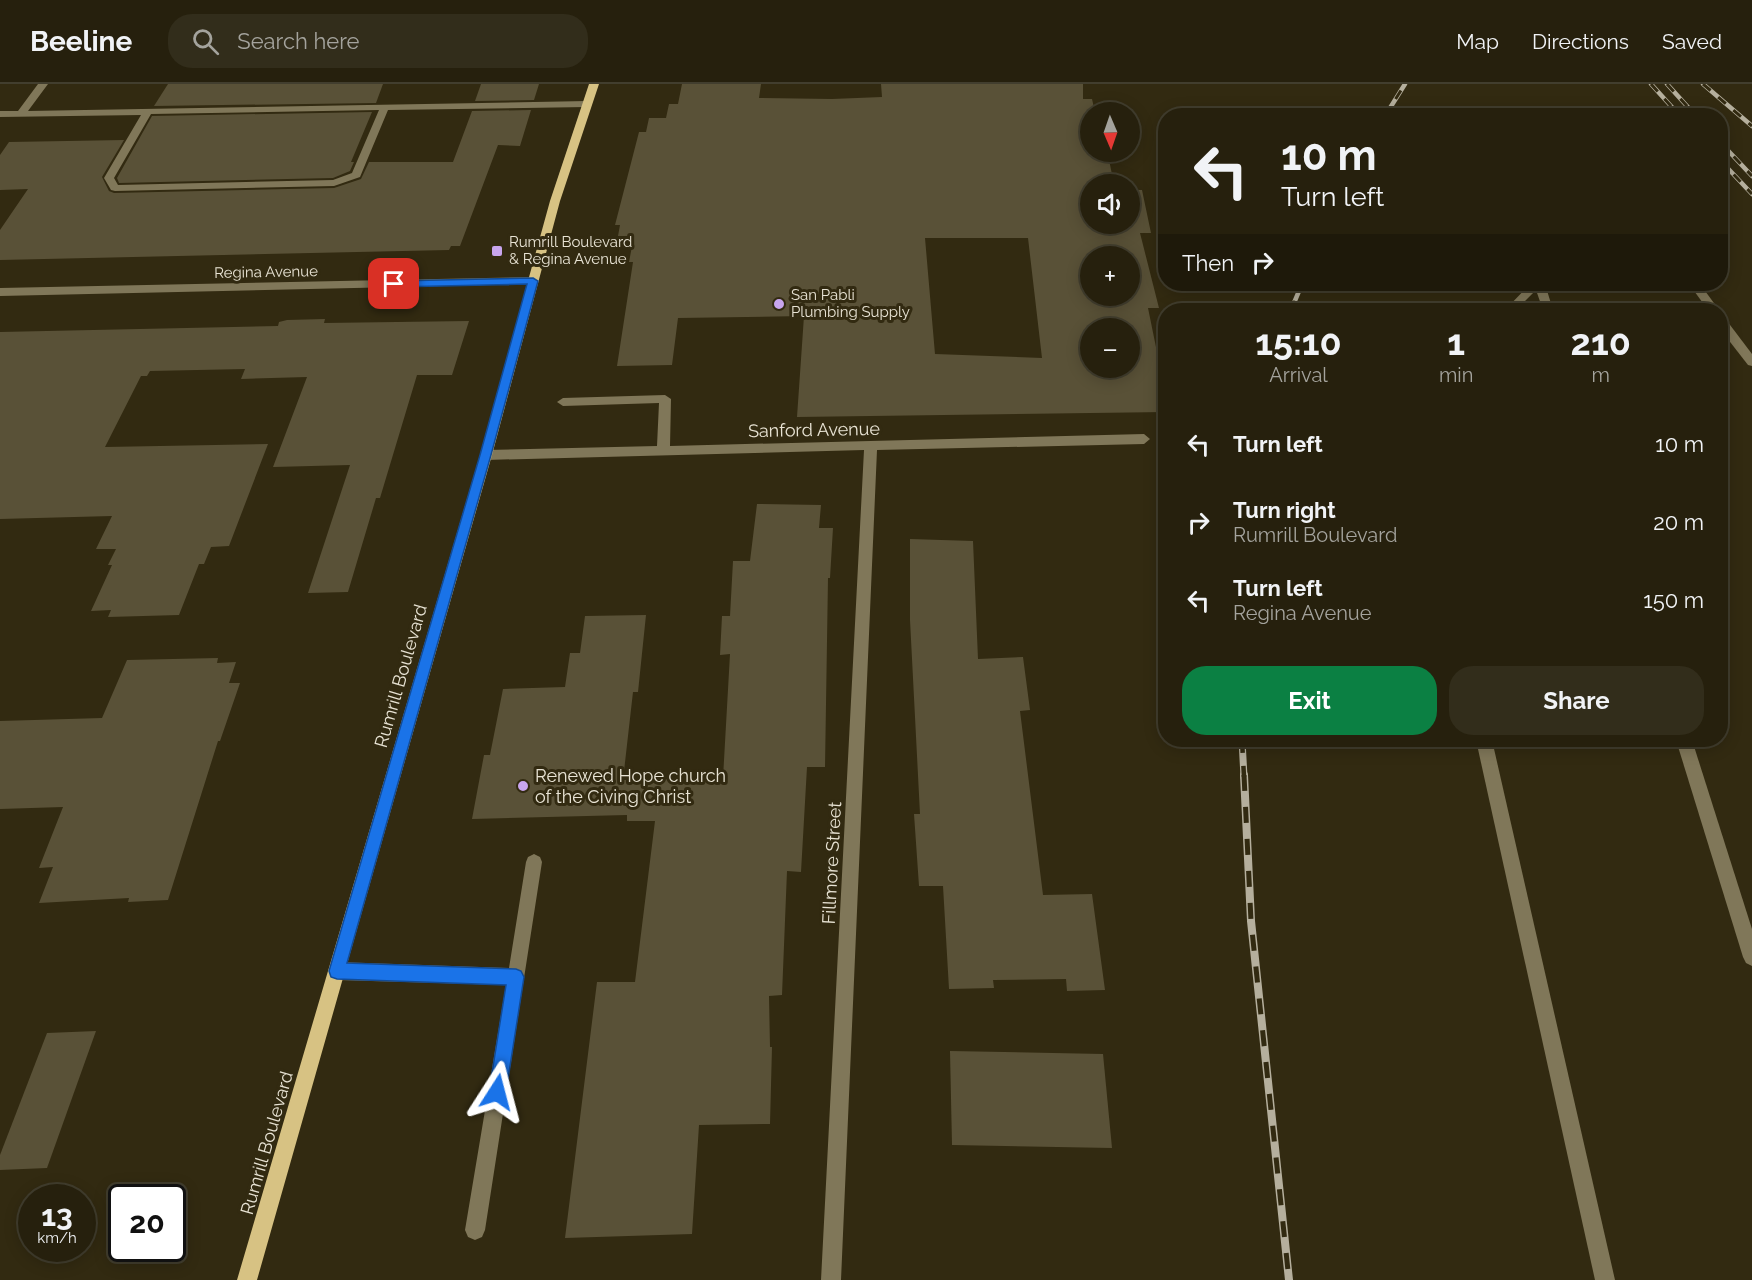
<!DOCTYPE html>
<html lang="en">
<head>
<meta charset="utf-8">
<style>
	:root { --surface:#26200d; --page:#322d1b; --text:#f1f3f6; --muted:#a4a39d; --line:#423e2e; --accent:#0b8043 }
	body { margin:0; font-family:Raleway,sans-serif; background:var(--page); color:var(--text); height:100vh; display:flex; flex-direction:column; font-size:22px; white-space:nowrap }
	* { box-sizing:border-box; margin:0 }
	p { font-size:20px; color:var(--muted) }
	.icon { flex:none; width:33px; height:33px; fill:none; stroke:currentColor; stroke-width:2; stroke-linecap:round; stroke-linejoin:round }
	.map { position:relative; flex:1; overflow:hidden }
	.sheet { position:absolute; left:1158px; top:219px; width:570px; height:444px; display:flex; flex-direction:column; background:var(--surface); border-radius:24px; box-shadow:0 3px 15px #0003,0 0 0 2px var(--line) }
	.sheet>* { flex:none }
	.banner { position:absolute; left:1158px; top:24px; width:570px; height:183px; border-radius:24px; box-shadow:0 3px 15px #0003,0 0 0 2px var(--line); background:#26200d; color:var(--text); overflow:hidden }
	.needle { width:39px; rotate:178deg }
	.buttons { position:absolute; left:1080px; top:18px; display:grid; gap:12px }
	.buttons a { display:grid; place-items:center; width:60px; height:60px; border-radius:50%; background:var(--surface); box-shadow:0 3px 15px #0003,0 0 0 2px var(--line); font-size:30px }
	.speed { position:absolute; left:18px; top:1100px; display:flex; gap:12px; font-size:30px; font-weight:700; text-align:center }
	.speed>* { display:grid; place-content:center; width:78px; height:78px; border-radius:50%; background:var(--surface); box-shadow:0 3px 15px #0003,0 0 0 2px var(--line); line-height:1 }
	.speed small { font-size:15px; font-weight:400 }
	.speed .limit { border:3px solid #111; border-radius:9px; background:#fff; color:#111 }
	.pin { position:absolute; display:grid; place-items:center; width:51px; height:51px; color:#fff; margin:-26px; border-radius:12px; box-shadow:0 3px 9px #0006 }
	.me { position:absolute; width:66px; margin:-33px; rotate:9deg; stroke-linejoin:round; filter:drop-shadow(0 0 4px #0008) }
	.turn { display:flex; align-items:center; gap:21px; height:126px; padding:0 24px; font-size:27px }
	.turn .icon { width:78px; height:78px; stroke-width:2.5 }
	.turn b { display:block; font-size:42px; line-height:51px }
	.then { display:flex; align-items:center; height:57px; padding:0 24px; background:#0003; gap:12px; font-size:22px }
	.eta { display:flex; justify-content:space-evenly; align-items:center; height:102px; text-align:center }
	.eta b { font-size:36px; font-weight:700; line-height:42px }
	.cta { display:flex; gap:12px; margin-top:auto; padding:12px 24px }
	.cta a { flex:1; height:69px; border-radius:24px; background:var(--accent); color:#fff; font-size:24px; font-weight:700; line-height:69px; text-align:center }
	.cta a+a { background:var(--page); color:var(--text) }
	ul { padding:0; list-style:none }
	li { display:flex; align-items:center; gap:18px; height:78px; padding:0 24px }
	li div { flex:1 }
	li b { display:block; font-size:22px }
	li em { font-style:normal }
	header { display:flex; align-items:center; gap:36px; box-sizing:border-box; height:84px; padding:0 30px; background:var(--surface); border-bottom:2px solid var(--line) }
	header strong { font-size:28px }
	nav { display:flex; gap:33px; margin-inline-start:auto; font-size:21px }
	.search { width:420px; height:54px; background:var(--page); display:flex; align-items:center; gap:15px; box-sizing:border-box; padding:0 21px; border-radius:24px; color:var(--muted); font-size:22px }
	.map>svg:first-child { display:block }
</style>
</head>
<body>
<header>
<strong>Beeline</strong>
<div class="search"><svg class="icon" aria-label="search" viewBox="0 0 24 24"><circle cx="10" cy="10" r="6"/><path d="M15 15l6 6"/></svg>Search here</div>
<nav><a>Map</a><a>Directions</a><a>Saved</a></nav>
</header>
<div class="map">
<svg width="1752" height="1196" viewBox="0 0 1752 1196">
	<rect width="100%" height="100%" fill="#322a11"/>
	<g fill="#595137" fill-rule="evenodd">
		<polygon points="168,0 383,0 376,19 154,22"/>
		<polygon points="481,0 539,0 534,16 475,17"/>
		<path d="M 682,0 L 761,0 L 759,14 L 832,15 L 882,13 L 881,0 L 1083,0 L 1083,15 L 1092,15 L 1095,28 L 1090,28 L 1090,68 L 1105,68 L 1108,71 L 1114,100 L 1090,100 L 1090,140 L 1130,140 L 1130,106 L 1142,106 L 1151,149 L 1140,149 L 1159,224 L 1148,224 L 1166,312 L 1166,328 L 797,333 L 804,232 L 678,234 L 672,281 L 617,282 L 633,178 L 629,178 L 634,152 L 618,152 L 620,141 L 615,141 L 639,48 L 646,48 L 649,34 L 666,34 L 669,20 L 678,20 ZM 925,154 L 1028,154 L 1042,274 L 935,270 ZM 1090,172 L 1130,172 L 1130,212 L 1090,212 ZM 1090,244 L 1130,244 L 1130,284 L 1090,284 Z"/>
		<polygon points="531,26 520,62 498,61 460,162 451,162 449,166 0,176 0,146 28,105 0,106 0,71 9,58 124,56 102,93 109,107 114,109 334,104 361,95 369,78 453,78 472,27"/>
		<polygon points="372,28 351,78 354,78 350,87 333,94 119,99 117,94 152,32"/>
		<polygon points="325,235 324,239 469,237 452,291 417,291 380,414 376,414 348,508 308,509 350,381 273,383 307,293 241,295 245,285 150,287 147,292 141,292 105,363 268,360 229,462 211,463 204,480 199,480 179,531 108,533 111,526 91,527 112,481 108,481 116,465 96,465 112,432 0,435 0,248 278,242 279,238 287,236"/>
		<polygon points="757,420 821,421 819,444 833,444 830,494 828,494 825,683 807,683 801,788 787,787 782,911 769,912 770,963 772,963 770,1040 699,1041 692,1150 565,1154 597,898 635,898 655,737 627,737 627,731 472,735 484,671 490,671 503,605 565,603 570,569 580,569 585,532 646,531 638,608 633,608 623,696 723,694 730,570 720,571 722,532 730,532 733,477 750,477"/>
		<polygon points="910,455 973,457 978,575 1023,573 1030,626 1020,627 1043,811 1092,810 1105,906 1067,907 1066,895 993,896 994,904 949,905 943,802 919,802 914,730 920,730 910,536"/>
		<polygon points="218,574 217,579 236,578 229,599 240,599 220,657 218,657 168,816 128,818 129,814 39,819 53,783 39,784 63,723 0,725 0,637 102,634 127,576"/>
		<polygon points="96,947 47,1084 0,1086 0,1071 47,949"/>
		<polygon points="950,967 1103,970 1112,1064 952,1061"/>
	</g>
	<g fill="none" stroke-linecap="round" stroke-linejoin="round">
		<g fill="#807759" fill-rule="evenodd">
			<path d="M 38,0 L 48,0 L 28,27 L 587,17 L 592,20 L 587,23 L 388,26 L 360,93 L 334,102 L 115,107 L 111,106 L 104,94 L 141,31 L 0,33 L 0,27 L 18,27 ZM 379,26 L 352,89 L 333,96 L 118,101 L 114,94 L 151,30 Z"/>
			<polygon points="533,193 539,197 537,200 0,212 0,204"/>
			<polygon points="1530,200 1545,200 1553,226 1543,226 1536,206 1516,226 1505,226"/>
			<polygon points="1689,200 1700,200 1719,226 1708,226"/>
			<polygon points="1720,232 1724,233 1752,270 1752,282 1748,281 1720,245"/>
			<polygon points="665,311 671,315 670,362 1144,350 1150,355 1144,360 877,366 841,1196 821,1196 864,366 486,376 480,371 486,366 657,362 659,319 563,322 557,318 563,314"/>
			<polygon points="1476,656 1492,656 1615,1196 1595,1196"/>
			<polygon points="1676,656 1692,656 1752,845 1752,882 1746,879 1743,873"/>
			<polygon points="534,770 540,773 542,778 485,1146 482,1153 475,1156 468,1153 465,1146 506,901 337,896 331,893 328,887 331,881 337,878 509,884 526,778 528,773"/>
		</g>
		<polygon fill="#d7c283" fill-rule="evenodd" points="589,0 599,0 560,117 492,371 257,1196 237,1196 480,371 550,117"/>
		<g stroke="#b5af9d" stroke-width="4.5">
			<g id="rail-far2">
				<polyline points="1651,0 1680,32"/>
				<polyline points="1667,0 1696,32"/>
				<polyline points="1703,0 1752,42"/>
				<polyline points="1385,32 1405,0"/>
				<polyline points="1720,58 1752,92"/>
				<polyline points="1720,76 1752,110"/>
				<polyline points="1291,226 1302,200"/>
			</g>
		</g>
		<g stroke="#b5af9d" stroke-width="7">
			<polyline id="rail-far1" points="1242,656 1244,693"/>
		</g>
		<g stroke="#b5af9d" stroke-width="8">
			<polyline id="rail" points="1244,691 1251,837 1289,1196"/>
		</g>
		<use href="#rail-far2" stroke="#322a11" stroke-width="3" stroke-dasharray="10" stroke-linecap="butt"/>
		<use href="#rail-far1" stroke="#322a11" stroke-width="4.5" stroke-dasharray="13" stroke-linecap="butt"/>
		<use href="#rail" stroke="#322a11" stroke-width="5" stroke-dasharray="16" stroke-linecap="butt"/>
	</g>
	<polygon fill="#1a73e8" stroke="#114b97" stroke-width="1.5" points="533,194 538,197 491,371 347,879 516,885 521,887 524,893 506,1008 503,1014 497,1017 491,1014 489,1008 506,901 337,895 331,893 329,887 480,371 527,200 394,203 389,200 394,197"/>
	<g fill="#c8a5ee" stroke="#322a11" stroke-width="2">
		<rect x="491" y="161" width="12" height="12" rx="3"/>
		<circle cx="779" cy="220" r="6"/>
		<circle cx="523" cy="702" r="6"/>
	</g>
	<g text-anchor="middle" stroke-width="6" stroke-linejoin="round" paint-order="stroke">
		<g font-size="15" fill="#e8e3d4" stroke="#322a11" text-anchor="start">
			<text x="509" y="163">Rumrill Boulevard<tspan x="509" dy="17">&amp; Regina Avenue</tspan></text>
			<text x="791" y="216">San Pabli<tspan x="791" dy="17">Plumbing Supply</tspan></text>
		</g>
		<g font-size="15" fill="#e8e3d4" stroke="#322a11">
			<text transform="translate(266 188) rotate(-1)" y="5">Regina Avenue</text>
		</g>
		<g font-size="18" fill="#e8e3d4" stroke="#322a11">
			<text transform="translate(814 346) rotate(-1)" y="6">Sanford Avenue</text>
			<text transform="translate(401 592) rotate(-74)" y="6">Rumrill Boulevard</text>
			<text transform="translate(832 779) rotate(-87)" y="6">Fillmore Street</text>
			<text transform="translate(267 1059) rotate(-74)" y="6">Rumrill Boulevard</text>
		</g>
		<g font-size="18" fill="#e8e3d4" stroke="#322a11" text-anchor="start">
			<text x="535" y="698">Renewed Hope church<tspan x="535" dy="21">of the Civing Christ</tspan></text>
		</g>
	</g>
</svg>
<div class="buttons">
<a><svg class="needle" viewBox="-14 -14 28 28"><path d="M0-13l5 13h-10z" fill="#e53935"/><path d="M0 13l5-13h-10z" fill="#a4a39d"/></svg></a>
<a><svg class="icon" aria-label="sound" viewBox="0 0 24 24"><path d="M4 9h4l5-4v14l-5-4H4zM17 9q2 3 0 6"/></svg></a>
<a>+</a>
<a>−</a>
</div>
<div class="speed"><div>13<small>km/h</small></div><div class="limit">20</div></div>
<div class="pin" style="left:394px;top:200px;background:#d93025"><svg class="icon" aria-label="arrive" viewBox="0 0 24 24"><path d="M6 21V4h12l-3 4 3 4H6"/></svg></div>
<svg class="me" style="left:497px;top:1008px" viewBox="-20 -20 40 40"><path d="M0-17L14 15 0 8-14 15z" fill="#1a73e8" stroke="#fff" stroke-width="4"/></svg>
<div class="banner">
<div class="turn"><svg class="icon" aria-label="left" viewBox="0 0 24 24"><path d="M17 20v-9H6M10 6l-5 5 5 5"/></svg><div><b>10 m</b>Turn left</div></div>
<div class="then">Then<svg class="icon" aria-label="right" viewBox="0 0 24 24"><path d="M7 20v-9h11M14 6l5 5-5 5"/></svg></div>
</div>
<section class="sheet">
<div class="eta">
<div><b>15:10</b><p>Arrival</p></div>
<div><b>1</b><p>min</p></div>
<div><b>210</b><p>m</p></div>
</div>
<ul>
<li><svg class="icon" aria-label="left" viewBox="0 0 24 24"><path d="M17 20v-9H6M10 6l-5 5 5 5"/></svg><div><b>Turn left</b></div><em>10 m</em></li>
<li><svg class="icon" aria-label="right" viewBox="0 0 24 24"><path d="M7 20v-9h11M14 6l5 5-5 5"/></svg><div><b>Turn right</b><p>Rumrill Boulevard</p></div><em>20 m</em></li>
<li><svg class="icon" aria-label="left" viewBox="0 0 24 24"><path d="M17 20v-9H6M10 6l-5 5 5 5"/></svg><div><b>Turn left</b><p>Regina Avenue</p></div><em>150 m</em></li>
</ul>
<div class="cta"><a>Exit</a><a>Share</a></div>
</section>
</div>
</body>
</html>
